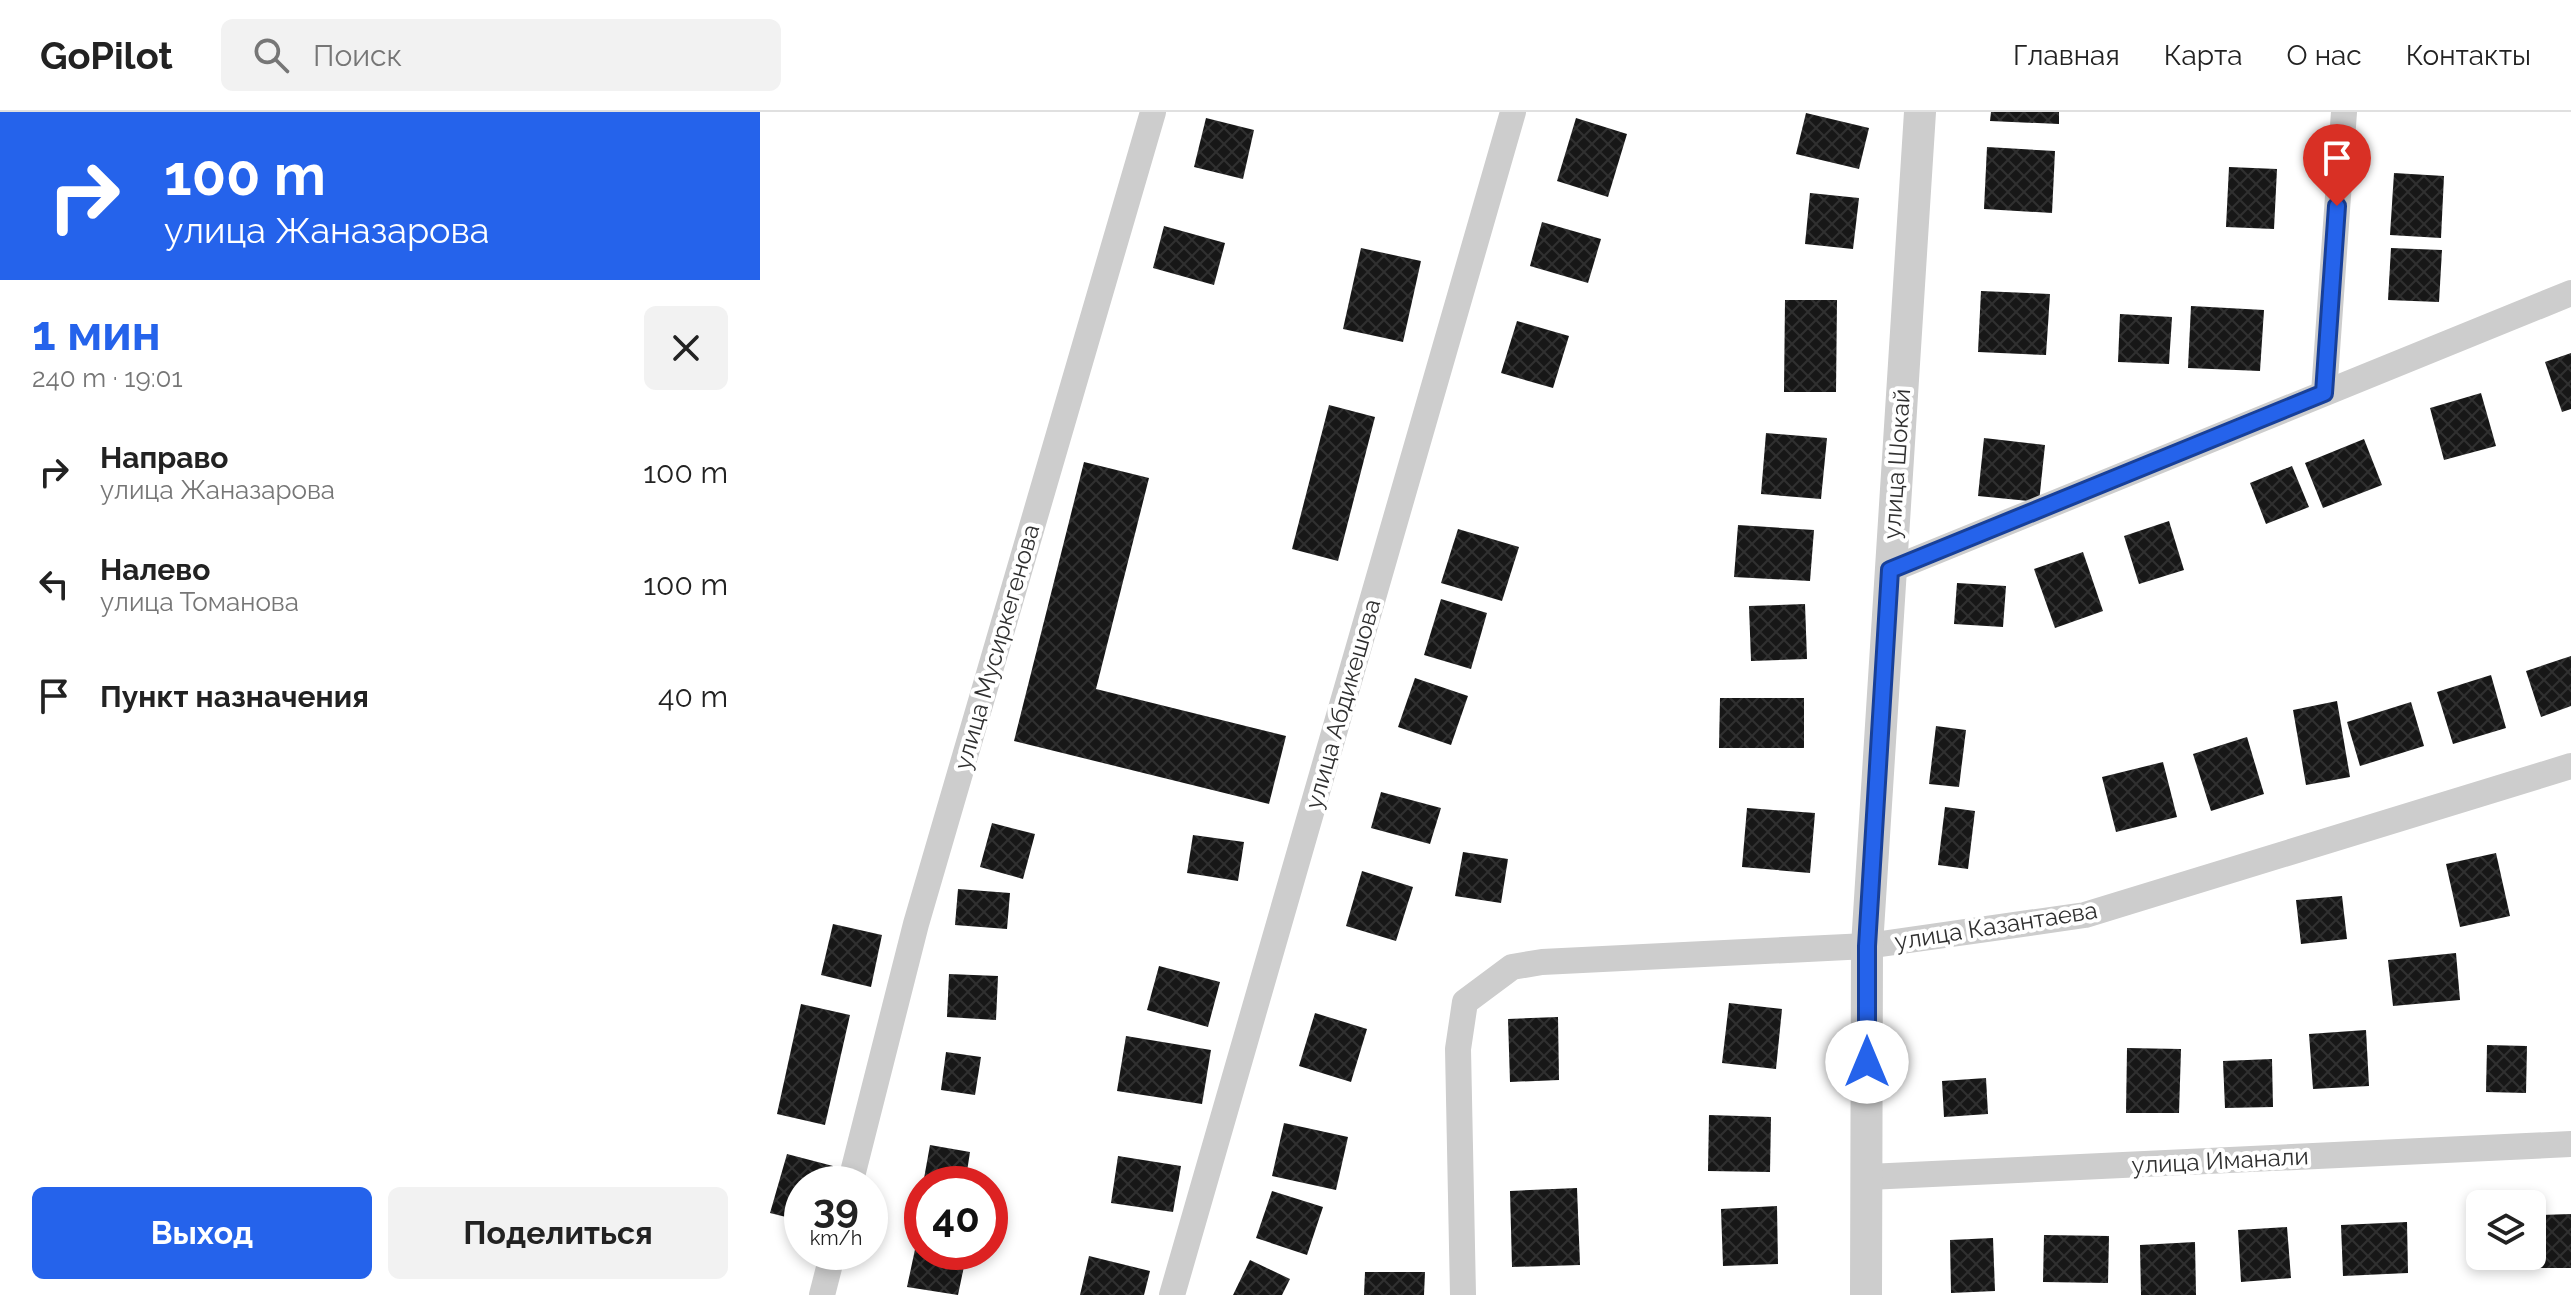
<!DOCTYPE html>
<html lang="ru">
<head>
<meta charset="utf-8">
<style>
	:root { --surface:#fff; --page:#f2f2f2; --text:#222; --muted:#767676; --line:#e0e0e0; --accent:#2563eb }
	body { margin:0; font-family:Raleway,sans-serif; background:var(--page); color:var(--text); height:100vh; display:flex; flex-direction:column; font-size:30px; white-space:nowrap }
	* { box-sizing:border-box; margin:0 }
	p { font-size:26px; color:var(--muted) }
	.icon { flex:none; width:44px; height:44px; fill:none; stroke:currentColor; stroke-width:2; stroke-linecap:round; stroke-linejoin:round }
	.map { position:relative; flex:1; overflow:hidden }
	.details { display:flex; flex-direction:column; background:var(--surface); width:760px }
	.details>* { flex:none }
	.guide { background:#2563eb; color:#fff; overflow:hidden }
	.controls { position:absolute; left:1706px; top:1078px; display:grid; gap:16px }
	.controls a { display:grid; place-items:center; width:80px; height:80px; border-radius:12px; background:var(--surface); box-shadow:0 4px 12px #0003; font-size:40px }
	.speed { position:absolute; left:24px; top:1054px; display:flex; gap:16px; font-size:40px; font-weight:700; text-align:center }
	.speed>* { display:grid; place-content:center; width:104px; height:104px; border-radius:50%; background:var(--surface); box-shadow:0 4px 12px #0003; line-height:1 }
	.speed small { font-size:20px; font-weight:400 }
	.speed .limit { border:12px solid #d22; background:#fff; color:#111 }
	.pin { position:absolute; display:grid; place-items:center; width:68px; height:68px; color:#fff; margin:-82px -34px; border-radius:50% 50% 50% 0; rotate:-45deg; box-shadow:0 0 8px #0007 }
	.pin .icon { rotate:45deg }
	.me { position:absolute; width:88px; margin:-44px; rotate:0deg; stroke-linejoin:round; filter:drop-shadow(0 0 6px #0008) }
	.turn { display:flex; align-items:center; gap:28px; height:168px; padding:0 32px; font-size:36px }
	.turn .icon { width:104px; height:104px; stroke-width:2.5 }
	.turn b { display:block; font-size:56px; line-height:68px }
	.round { display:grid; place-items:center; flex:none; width:84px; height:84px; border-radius:12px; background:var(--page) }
	.headline { display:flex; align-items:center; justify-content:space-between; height:136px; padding:0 32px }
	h1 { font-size:48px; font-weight:700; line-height:60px; color:var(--accent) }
	.cta { display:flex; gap:16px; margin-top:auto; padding:16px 32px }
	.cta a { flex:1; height:92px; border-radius:12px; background:var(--accent); color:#fff; font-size:32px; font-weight:700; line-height:92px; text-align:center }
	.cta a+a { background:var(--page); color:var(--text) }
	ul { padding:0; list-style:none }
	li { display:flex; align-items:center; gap:24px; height:112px; padding:0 32px }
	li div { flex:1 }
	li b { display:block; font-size:30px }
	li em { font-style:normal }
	header { display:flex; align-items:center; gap:48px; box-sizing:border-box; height:112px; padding:0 40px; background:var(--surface); border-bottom:2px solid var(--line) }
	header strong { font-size:38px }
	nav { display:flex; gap:44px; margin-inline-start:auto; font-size:28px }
	.search { width:560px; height:72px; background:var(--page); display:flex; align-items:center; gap:20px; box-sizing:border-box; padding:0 28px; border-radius:12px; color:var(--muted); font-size:30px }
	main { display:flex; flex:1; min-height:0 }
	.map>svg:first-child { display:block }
</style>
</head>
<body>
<header>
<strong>GoPilot</strong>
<div class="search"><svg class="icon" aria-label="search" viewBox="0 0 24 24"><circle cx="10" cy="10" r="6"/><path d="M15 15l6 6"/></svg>Поиск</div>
<nav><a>Главная</a><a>Карта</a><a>О нас</a><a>Контакты</a></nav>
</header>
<main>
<section class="details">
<div class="guide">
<div class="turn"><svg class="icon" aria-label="right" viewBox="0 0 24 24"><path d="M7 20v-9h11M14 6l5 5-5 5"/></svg><div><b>100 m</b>улица Жаназарова</div></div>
</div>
<div class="headline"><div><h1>1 мин</h1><p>240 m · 19:01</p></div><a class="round"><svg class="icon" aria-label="close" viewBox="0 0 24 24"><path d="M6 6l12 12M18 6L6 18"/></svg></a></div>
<ul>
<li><svg class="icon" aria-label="right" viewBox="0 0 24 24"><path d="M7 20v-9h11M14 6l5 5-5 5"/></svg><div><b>Направо</b><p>улица Жаназарова</p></div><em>100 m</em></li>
<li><svg class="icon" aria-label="left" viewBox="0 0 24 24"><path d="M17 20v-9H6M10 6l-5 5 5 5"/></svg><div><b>Налево</b><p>улица Томанова</p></div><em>100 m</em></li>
<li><svg class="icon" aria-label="arrive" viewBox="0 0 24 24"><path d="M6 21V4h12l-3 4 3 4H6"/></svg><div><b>Пункт назначения</b></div><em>40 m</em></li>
</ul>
<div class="cta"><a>Выход</a><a>Поделиться</a></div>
</section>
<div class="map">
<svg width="1811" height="1183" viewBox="0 0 1811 1183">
	<defs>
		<pattern id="building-cross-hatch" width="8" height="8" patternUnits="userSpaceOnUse" patternTransform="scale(2)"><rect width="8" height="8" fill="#171717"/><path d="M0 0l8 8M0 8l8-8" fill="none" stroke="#303030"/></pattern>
	</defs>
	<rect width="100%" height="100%" fill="#fff"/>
	<g fill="url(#building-cross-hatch)">
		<polygon points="1231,0 1299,0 1299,12 1230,9"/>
		<polygon points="1046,1 1109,16 1099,57 1036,42"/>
		<polygon points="446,6 494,18 483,67 434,55"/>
		<polygon points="816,6 867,22 848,85 797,69"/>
		<polygon points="1227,35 1295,39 1292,101 1224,97"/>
		<polygon points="1469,55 1517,57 1514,117 1466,115"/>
		<polygon points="1634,61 1684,64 1681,126 1630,123"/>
		<polygon points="1050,81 1099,86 1093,137 1045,132"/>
		<polygon points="782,110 841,127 828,171 770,154"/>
		<polygon points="404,114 465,131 454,173 393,156"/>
		<polygon points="601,136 661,149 643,230 583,217"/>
		<polygon points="1631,136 1682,138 1679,190 1628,188"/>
		<polygon points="1221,179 1290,182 1286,243 1218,240"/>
		<polygon points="1025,188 1077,188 1076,280 1024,280"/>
		<polygon points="1431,194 1504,198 1500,259 1428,256"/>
		<polygon points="1360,202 1412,205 1409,252 1358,250"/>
		<polygon points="757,209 809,224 793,276 741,261"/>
		<polygon points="1811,241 1811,297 1802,300 1785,250"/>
		<polygon points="1721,281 1736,334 1684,348 1670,296"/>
		<polygon points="569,293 615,305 578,449 532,437"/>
		<polygon points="1006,321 1067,326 1061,387 1001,382"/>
		<polygon points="1224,326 1285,333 1279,390 1218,384"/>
		<polygon points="1604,327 1622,373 1563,396 1545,351"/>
		<polygon points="324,350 389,366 336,577 526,624 509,692 254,629"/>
		<polygon points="1532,354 1549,395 1506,412 1490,371"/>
		<polygon points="1409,409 1424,458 1379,472 1364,424"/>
		<polygon points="978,413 1054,418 1050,469 974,465"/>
		<polygon points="698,417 759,435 742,489 681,471"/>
		<polygon points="1323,440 1343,499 1295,516 1274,457"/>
		<polygon points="1197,471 1246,474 1243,515 1194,512"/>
		<polygon points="681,487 727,501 711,557 664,543"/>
		<polygon points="1045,492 1047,547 991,549 989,494"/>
		<polygon points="1811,544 1811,594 1781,605 1766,559"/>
		<polygon points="1731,563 1746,616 1693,632 1677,580"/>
		<polygon points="655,566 708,584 691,633 638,615"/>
		<polygon points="960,586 1044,586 1044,636 959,636"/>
		<polygon points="1577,589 1590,665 1546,673 1533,598"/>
		<polygon points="1651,590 1664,634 1600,654 1587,610"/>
		<polygon points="1176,614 1206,618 1199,675 1169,672"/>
		<polygon points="1487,625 1504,682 1451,699 1433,642"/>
		<polygon points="1403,650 1417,705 1356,720 1342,665"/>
		<polygon points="621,680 681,696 670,732 611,716"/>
		<polygon points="1185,695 1215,699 1208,757 1178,753"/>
		<polygon points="987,696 1055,701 1050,761 982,755"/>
		<polygon points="232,711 275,722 263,767 220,755"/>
		<polygon points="433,723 484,730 478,769 427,761"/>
		<polygon points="703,740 748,747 741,791 695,784"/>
		<polygon points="1736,741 1750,804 1700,815 1686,752"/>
		<polygon points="602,759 653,775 636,829 586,814"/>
		<polygon points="198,777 250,781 247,817 195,813"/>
		<polygon points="1582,784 1587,827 1541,832 1536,788"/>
		<polygon points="73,812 122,823 111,875 61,863"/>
		<polygon points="1696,841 1700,888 1633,894 1628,848"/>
		<polygon points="399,854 460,870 448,915 387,898"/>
		<polygon points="189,862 238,864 236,908 187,905"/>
		<polygon points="969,891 1022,897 1016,957 962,951"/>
		<polygon points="41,892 90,903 65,1013 17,1002"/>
		<polygon points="555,901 607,917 591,970 539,954"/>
		<polygon points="798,905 799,968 750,970 748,907"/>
		<polygon points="1606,918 1609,974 1553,977 1549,922"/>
		<polygon points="366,924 451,938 442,992 357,979"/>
		<polygon points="1727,933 1767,934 1766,981 1726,980"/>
		<polygon points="1367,936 1421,937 1419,1001 1366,1001"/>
		<polygon points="186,940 221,945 215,983 181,978"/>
		<polygon points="1512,947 1513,995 1465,996 1463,949"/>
		<polygon points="1226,966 1228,1002 1184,1005 1182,969"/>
		<polygon points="949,1003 1011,1005 1010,1060 948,1059"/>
		<polygon points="524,1011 588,1025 576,1078 512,1064"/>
		<polygon points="170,1033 210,1040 205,1072 163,1072"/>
		<polygon points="27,1042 73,1054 68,1072 42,1072 42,1109 10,1101"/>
		<polygon points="358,1044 421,1054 413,1100 351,1091"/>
		<polygon points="817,1076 820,1153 752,1155 750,1079"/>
		<polygon points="512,1079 563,1095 547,1143 496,1126"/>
		<polygon points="1017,1094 1018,1152 963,1154 961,1097"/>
		<polygon points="1811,1102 1811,1156 1777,1156 1776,1103"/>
		<polygon points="1647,1110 1648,1161 1583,1164 1581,1113"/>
		<polygon points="1527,1115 1531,1166 1481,1170 1478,1118"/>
		<polygon points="1284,1123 1349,1124 1348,1171 1283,1170"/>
		<polygon points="1233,1126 1235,1179 1191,1181 1190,1128"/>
		<polygon points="157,1128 162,1129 162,1140 207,1140 198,1183 147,1175"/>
		<polygon points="1435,1130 1436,1183 1381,1183 1380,1133"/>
		<polygon points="329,1144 390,1159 384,1183 320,1183"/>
		<polygon points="490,1148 530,1167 522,1183 473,1183"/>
		<polygon points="605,1160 665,1160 664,1183 604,1183"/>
	</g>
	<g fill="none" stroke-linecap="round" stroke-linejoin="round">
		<g stroke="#cdcdcd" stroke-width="26">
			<polyline points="1564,281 1584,0"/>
			<polyline points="1130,458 1811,181"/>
			<polyline points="1108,1065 1811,1032"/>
			<polyline points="90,1072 156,812 393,0"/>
			<polyline points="62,1183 73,1140"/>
			<polyline points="412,1183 753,0"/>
			<polyline points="703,1183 698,937 705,890 752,855 782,850 1107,834 1325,803 1811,654"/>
		</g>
		<polyline stroke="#cdcdcd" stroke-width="32" points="1106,1183 1107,834 1160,0"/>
	</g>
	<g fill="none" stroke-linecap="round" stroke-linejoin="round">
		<g stroke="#184099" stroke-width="20">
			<polyline id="route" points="1107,950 1107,834 1130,458 1564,281 1577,94"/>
		</g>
		<use href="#route" stroke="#2563eb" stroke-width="14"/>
	</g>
	<g text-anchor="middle" stroke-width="8" stroke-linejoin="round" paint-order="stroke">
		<g font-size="24" fill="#303030" stroke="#fff">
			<text transform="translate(1137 352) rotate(-86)" y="8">улица Шокай</text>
			<text transform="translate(237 535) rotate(-74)" y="8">улица Мусиркегенова</text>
			<text transform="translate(583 592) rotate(-74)" y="8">улица Абдикешова</text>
			<text transform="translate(1236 814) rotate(-9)" y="8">улица Казантаева</text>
			<text transform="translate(1460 1049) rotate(-3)" y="8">улица Иманали</text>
		</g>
	</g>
</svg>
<div class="controls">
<a><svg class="icon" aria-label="layers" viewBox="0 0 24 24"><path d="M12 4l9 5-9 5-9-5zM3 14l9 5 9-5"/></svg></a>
</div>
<div class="speed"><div>39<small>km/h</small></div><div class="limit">40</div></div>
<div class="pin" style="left:1577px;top:94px;background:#d93025"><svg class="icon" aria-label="arrive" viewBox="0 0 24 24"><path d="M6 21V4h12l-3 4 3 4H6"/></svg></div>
<svg class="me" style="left:1107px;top:950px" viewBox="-20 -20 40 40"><circle r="19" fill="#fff"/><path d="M0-13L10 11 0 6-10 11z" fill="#2563eb"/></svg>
</div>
</main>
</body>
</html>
